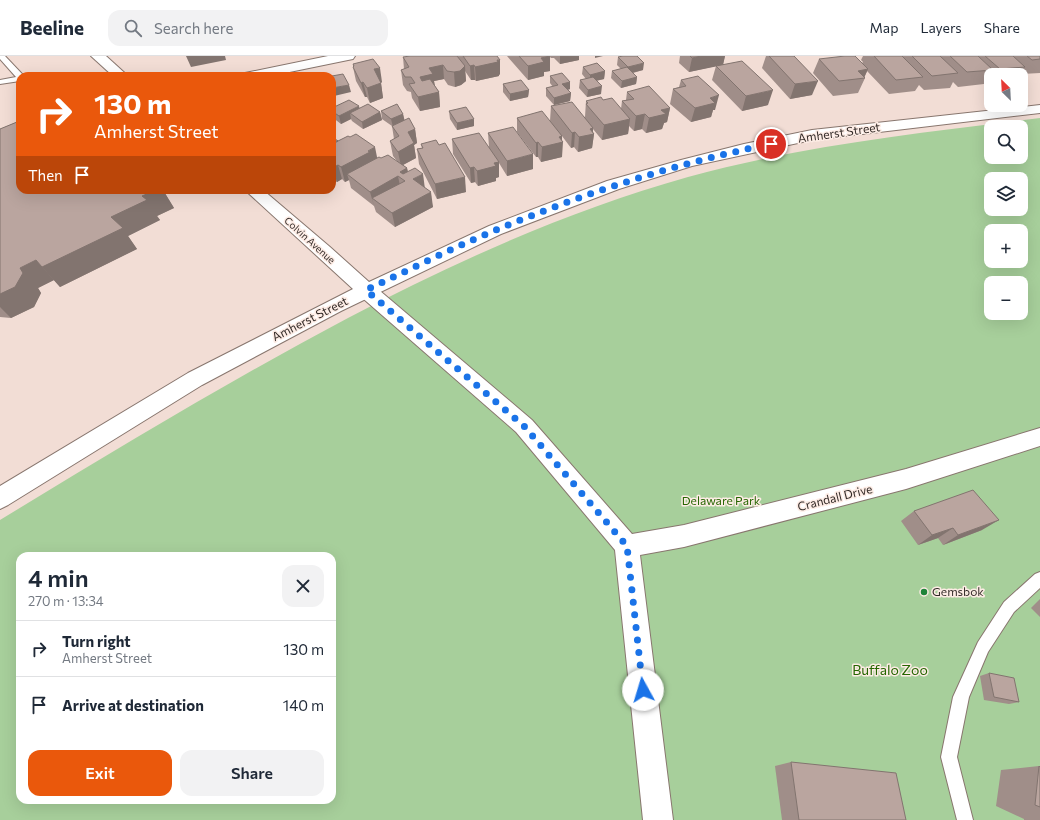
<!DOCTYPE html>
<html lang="en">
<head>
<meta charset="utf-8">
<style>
	:root { --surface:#fff; --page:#f2f2f3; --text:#1f2937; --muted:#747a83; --line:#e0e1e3; --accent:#ea580c }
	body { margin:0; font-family:Commissioner,sans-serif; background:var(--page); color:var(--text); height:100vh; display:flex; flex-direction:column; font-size:15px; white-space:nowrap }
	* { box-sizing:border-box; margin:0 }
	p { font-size:13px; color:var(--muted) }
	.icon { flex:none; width:22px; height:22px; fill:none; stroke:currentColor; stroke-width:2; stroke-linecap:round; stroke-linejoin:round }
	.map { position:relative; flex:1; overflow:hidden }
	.sheet { position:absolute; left:16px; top:496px; width:320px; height:252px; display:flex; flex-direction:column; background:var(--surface); border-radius:12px; box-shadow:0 4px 16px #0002 }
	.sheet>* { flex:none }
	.hud { position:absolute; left:16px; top:16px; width:320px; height:122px; border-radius:12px; box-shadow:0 4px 16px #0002; background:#ea580c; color:#fff; overflow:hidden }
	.needle { width:26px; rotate:336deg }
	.fabs { position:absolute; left:984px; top:12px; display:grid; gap:8px }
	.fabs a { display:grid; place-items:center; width:44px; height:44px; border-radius:8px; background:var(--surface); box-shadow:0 4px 16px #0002; font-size:20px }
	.pin { position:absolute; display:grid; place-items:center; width:34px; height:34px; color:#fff; margin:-17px; border:2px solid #fff; border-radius:50%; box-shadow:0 1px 4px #0007 }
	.me { position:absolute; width:44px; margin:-22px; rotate:354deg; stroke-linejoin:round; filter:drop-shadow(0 0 3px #0008) }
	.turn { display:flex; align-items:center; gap:14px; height:84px; padding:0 12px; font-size:18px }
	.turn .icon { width:52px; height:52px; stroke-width:2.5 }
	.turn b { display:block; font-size:28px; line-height:34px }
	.then { display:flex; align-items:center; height:38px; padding:0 12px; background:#0003; gap:8px; font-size:15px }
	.round { display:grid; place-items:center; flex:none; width:42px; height:42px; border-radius:12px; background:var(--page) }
	.summary { display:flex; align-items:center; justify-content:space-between; height:68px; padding:0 12px }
	h1 { font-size:24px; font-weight:600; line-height:30px }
	.primary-button { display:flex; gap:8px; margin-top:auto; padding:8px 12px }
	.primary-button a { flex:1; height:46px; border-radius:12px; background:var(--accent); color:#fff; font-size:16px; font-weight:600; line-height:46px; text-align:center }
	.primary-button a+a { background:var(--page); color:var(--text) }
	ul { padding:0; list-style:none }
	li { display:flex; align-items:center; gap:12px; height:56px; padding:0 12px; border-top:1px solid var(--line) }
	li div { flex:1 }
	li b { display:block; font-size:15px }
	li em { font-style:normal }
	header { display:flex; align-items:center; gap:24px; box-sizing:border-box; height:56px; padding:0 20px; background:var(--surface); border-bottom:1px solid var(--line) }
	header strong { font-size:19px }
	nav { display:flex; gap:22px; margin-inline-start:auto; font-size:14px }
	.search { width:280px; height:36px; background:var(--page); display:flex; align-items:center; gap:10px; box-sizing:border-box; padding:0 14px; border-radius:12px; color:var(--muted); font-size:15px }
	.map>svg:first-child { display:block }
</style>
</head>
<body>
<header>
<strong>Beeline</strong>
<div class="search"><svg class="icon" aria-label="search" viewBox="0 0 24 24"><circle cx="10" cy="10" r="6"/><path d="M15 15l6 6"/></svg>Search here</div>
<nav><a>Map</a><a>Layers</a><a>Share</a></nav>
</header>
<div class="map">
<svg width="1040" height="764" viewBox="0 0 1040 764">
	<rect width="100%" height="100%" fill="#f2ddd5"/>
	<path fill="#a7cf9b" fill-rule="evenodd" d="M 1040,62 L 1040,764 L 0,764 L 0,464 C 115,394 229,325 348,262 C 457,205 570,154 688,121 C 803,89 922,77 1040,62 ZM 991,71 L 1021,71 L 1021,101 L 991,101 ZM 991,123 L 1021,123 L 1021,153 L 991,153 ZM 991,175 L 1021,175 L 1021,205 L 991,205 ZM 991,227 L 1021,227 L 1021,257 L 991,257 ZM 20,500 L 332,500 L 332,744 L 20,744 Z"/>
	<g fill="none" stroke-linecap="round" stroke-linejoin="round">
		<g stroke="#88766e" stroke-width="2">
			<g id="service">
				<polygon points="0,0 5,0 23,19 20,20 20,25 0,28 0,24 16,21 0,3"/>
				<polygon points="1040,516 1040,532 1014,556 988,596 969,641 957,701 973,764 957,764 941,701 953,641 978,586 1004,546 1035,518"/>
			</g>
		</g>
		<g stroke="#88766e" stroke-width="2">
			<g id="minor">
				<polygon points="328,0 355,0 353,3 348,4 270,20 243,20 245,17 250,16"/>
				<polygon points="366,227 373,229 532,364 632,478 684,469 906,413 1040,372 1040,390 906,433 684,491 640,499 673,764 643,764 615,494 516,376 359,239 357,234 359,229"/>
			</g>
		</g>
		<g stroke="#88766e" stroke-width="2">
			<g id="tertiary">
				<polygon points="91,0 106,0 128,20 113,20"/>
				<polygon points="1040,49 1040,57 812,84 692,110 619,133 501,178 341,255 202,329 8,449 0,453 0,430 188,317 353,233 245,134 263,134 330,191 369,226 489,170 607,125 681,104 744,88 812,74"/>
			</g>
		</g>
		<use href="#service" fill="#fff" fill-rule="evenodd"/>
		<use href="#minor" fill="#fff" fill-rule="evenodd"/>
		<use href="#tertiary" fill="#fff" fill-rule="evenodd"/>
	</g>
	<g fill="#a08e89">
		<polygon points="457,0 497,0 500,4 500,18 499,19 499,20 476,25 475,24 471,24 465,15 466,25 461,29 455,31 448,29 444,23 434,25 435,30 439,36 440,51 420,55 412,42 411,36 407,35 403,29 401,14 404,13 403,1 458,1"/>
		<polygon points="507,0 579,0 579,4 560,8 554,2 551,2 550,1 550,15 544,16 544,20 528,24"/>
		<polygon points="680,0 725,0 723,8 768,49 742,55 712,24 716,10 689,16 679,7"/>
		<polygon points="766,0 794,0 812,39 790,43 762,12"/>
		<polygon points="863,0 1040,0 1040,17 1022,18 1021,17 1020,19 991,19 991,28 987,24 984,28 958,31 953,26 950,32 924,34 919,29 915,35 889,38 867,15 864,22 865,22 858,37 833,40 813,17 819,3 862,7 863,6 861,4"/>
		<polygon points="618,1 643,14 633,17 637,21 636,28 621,32 611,22 612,15 621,13 617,9"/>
		<polygon points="353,8 382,26 381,27 383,42 370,47 367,41 365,41 356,25 353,11"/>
		<polygon points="583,11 605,15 604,23 596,25 601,38 587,41 579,32 580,24 586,23 582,18"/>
		<polygon points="550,20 570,26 570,33 568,34 571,37 570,45 554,49 546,40 546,32 553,31 550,27"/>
		<polygon points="681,24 715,54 713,54 711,61 691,66 670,48 673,33 679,31"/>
		<polygon points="503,28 529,34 528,41 510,45 503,36"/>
		<polygon points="627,36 670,52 667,66 664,67 662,73 646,77 642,73 634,75 629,70 628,78 602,84 593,73 593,76 594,78 592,92 578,96 574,91 571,92 562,80 562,101 541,106 538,101 536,101 517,76 517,62 550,65 551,50 585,61 586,45 603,44 621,53 622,45 626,44"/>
		<polygon points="332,52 360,53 380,56 382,64 363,73 352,65 351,63 341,68 332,61"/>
		<polygon points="381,55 403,58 404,64 415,73 417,87 414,89 416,102 403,109 407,112 408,116 425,132 433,151 395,171 376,156 374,150 351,132 349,124 345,126 342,123 337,126 332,123 332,81 338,85 377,102 397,105 393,100 390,85 394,83 392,70 382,63"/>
		<polygon points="449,55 474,70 457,74 450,63"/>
		<polygon points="17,66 20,70 20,134 163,134 174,152 157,160 160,164 128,180 137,193 60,231 54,224 38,232 41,237 34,251 11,262 0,261 0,73"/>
		<polygon points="488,77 533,113 507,120 499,107 499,121 496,122 496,125 478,130 475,126 471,127 453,98 452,83 489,91"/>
		<polygon points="421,88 466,136 437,143 419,108 417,93 422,92"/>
		<polygon points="914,455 982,474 943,489 938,482 918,489 901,465"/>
		<polygon points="1040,543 1040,561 1031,552"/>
		<polygon points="989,617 1019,646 1009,648 984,644 980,620"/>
		<polygon points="791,706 906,764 782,764 775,710"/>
		<polygon points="1039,710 1040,711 1040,764 1024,764 1024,763 996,750 1001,714"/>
	</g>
	<g fill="#82746f">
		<polygon points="186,0 225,0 226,4 191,11"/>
		<polygon points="550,0 550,15 544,16 544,20 528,24 528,10 541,2"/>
		<polygon points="560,0 579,0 579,4 560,8"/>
		<polygon points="595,0 603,0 595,2"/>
		<polygon points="701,0 725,0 723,9 689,16 692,2"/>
		<polygon points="500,4 500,18 499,19 499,20 476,25 475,11"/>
		<polygon points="644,7 643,14 627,18 628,11"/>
		<polygon points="443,9 444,23 434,25 435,32 422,35 420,21 429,12"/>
		<polygon points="474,9 475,24 471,24 470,10"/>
		<polygon points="465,10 466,25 461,29 455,31 454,16"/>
		<polygon points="380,12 382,26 376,28 374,13"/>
		<polygon points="868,13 864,22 858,15"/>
		<polygon points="605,15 604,23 590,26 590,19"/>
		<polygon points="637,21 636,28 621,32 622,25"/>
		<polygon points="818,25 812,39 790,43 795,28"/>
		<polygon points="363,26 367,41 365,41 361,27"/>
		<polygon points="570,26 570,33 562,35 562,28"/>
		<polygon points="381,27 383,42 370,47 367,32"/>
		<polygon points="349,29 351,36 334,40 332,32"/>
		<polygon points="602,30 601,38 587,41 588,34"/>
		<polygon points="529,34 528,41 510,45 510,38"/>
		<polygon points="773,34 768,49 742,55 746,40"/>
		<polygon points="439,36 440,51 420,55 418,41"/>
		<polygon points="571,37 570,45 554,49 554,42"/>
		<polygon points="719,39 715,54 713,54 711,61 691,66 695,52 710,42"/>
		<polygon points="359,50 361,58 350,57 351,63 341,68 339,60"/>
		<polygon points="670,52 667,66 664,67 662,73 646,77 649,62 661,54"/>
		<polygon points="380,56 382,64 363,73 362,66"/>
		<polygon points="403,58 405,66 393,71 391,63"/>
		<polygon points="645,58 642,73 634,75 636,60"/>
		<polygon points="474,63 474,70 457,74 457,67"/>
		<polygon points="630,63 628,78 602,84 604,69"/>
		<polygon points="593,72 593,78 594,78 592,92 578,96 579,81 590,73"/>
		<polygon points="415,73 417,87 414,89 416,102 401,110 398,96 408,76"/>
		<polygon points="575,76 574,91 571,92 572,77"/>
		<polygon points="562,80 562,86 563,86 562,101 541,106 542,91 559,81"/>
		<polygon points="538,86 538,101 536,101 536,87"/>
		<polygon points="375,91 378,106 347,118 349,124 345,126 341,111"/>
		<polygon points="533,98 533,113 507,120 507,105"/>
		<polygon points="499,106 499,121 496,122 496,125 478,130 477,115 494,107"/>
		<polygon points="338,109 342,123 337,126 332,112"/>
		<polygon points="474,111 475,126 471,127 470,112"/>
		<polygon points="407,112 410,127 405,125 400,116"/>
		<polygon points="423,118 425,133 413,123"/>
		<polygon points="398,120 401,135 372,142 374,150 370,136"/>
		<polygon points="465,121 466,136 437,143 435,128"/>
		<polygon points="156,134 163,134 174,152 157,160 160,164 128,180 137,193 60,231 42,211 111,161 142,140"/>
		<polygon points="431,136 433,151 395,171 392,157"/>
		<polygon points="36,204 54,224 38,232 41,237 34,251 11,262 0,251 0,238 20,212"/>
		<polygon points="999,464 982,474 943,489 958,479"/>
		<polygon points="953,472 938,482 918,489 932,479"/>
	</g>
	<g fill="#baa59f" stroke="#82746f">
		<polygon points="410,0 457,0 465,10 460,15 454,16 447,15 443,9 429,12 433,18 420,21 422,25 430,23 439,36 418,41 409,28 415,27 411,21 405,21 401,14 409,11 403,1"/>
		<polygon points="463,0 497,0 500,4 497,4 498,6 475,11 474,9 470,10"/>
		<polygon points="519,0 550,0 541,2 544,6 528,10"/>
		<polygon points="623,0 637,0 644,7 628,11 618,1"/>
		<polygon points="690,0 701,0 692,2"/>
		<polygon points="769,0 794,0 818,25 795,28"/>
		<polygon points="845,0 855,0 868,13 858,15 865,22 839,25 819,3"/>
		<polygon points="874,0 902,0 923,21 896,24"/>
		<polygon points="912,0 940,0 958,17 932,20"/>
		<polygon points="950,0 978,0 993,14 967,16"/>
		<polygon points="985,0 1013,0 1025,11 1000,13"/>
		<polygon points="1027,0 1040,0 1040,3 1032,4"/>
		<polygon points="373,3 380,12 374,13 381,27 367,32 363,26 361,27 353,11 354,10 353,8"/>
		<polygon points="742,5 773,34 746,40 716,10"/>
		<polygon points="597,7 605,15 590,19 583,11"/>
		<polygon points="627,11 637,21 622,25 612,15"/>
		<polygon points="270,17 273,20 281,17 284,20 261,20"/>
		<polygon points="562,17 570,26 562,28 571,37 554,42 546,32 558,29 550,20"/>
		<polygon points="320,18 321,20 310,20"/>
		<polygon points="343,18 349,29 332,32 332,20"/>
		<polygon points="698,20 719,39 710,42 715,47 695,52 673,33 686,30 681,24"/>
		<polygon points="593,21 602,30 588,34 580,24"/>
		<polygon points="521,24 529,34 510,38 503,28"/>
		<polygon points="649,30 670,52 661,54 666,58 649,62 645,58 636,60 622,45 634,43 627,36"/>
		<polygon points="601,41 603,44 612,42 630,63 604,69 586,48 588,47 586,45"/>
		<polygon points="349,44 359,50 339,60 332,55 332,52"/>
		<polygon points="572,46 593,72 590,73 594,78 579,81 575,76 572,77 551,50"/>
		<polygon points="368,48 380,56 362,66 350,57"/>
		<polygon points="397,48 403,58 391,63 381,55"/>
		<polygon points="466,51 474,63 457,67 449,55"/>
		<polygon points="542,55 562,80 559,81 563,86 542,91 538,86 536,87 517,62"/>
		<polygon points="409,62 415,73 408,76 414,87 398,96 390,85 399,80 392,70"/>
		<polygon points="17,66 19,71 20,70 20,134 156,134 142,140 147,144 111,161 123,172 42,211 36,204 20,212 23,217 15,231 0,238 0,73"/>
		<polygon points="513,71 533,98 507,105 488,77"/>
		<polygon points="479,77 499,106 494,107 496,110 477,115 474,111 470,112 452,83"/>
		<polygon points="356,78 375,91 368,95 370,96 341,111 338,109 332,112 332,88 348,80 350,81"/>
		<polygon points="332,81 338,85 332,88"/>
		<polygon points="436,84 439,89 445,87 465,121 435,128 417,93 423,92 421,88"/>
		<polygon points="388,99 407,112 400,116 403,118 415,112 423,118 413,123 431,136 392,157 372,142 405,125 398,120 370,136 347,118 379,101 381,102"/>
		<polygon points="973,434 999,464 958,479 953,472 932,479 914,455"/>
		<polygon points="989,617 1014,622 1019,646 994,641"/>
		<polygon points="791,706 896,717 906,764 799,764"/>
		<polygon points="1039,710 1040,711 1040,751 1035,749"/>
	</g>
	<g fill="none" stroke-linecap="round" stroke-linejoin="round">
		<path stroke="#1a73e8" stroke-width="7" stroke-dasharray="0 12.6" d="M 643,634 L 627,490 L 524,370 L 366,234 C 409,214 452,192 496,174 C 585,137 677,107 771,88"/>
	</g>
	<circle fill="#1e8439" stroke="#fdece5" stroke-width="1.5" cx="924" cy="536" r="4"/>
	<g text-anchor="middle" stroke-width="3" stroke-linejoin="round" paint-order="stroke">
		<g font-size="10" fill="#332b28" stroke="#fdece5">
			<text transform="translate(310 184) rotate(42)" y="4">Colvin Avenue</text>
		</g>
		<g font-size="12" fill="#332b28" stroke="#fdece5">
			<text transform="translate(839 77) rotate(-8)" y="4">Amherst Street</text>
			<text transform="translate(310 263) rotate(-27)" y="4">Amherst Street</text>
			<text transform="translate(835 442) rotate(-14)" y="4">Crandall Drive</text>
		</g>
		<g font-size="12" fill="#256600" stroke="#fdece5">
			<text x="721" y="449">Delaware Park</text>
		</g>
		<g font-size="12" fill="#332b28" stroke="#fdece5" text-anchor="start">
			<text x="932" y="540">Gemsbok</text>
		</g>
		<g font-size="14" fill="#256600" stroke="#fdece5">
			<text x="890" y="619">Buffalo Zoo</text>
		</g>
	</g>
</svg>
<div class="fabs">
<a><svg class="needle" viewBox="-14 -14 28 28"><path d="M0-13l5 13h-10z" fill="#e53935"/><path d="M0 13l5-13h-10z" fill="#747a83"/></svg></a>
<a><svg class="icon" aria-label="search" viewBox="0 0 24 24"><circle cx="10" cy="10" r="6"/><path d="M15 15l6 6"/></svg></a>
<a><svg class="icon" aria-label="layers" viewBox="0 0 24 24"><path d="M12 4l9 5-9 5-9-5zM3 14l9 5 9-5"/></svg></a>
<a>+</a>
<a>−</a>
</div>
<div class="pin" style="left:771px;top:88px;background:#d93025"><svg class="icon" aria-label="arrive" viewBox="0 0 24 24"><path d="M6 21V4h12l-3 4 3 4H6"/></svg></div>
<svg class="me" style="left:643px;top:634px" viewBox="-20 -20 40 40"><circle r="19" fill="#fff"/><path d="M0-13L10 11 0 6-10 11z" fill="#1a73e8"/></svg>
<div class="hud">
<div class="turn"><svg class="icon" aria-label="right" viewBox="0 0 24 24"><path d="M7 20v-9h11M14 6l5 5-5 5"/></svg><div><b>130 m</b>Amherst Street</div></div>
<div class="then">Then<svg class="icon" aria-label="arrive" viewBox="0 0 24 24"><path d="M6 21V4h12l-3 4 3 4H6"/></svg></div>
</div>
<section class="sheet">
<div class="summary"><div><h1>4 min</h1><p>270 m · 13:34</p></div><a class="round"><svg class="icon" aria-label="close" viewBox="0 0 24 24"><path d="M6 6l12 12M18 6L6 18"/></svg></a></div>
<ul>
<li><svg class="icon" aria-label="right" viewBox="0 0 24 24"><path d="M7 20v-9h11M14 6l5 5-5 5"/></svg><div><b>Turn right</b><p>Amherst Street</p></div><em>130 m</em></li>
<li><svg class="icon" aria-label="arrive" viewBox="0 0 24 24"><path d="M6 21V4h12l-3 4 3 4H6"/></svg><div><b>Arrive at destination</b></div><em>140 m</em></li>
</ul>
<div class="primary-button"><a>Exit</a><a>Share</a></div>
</section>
</div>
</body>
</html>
